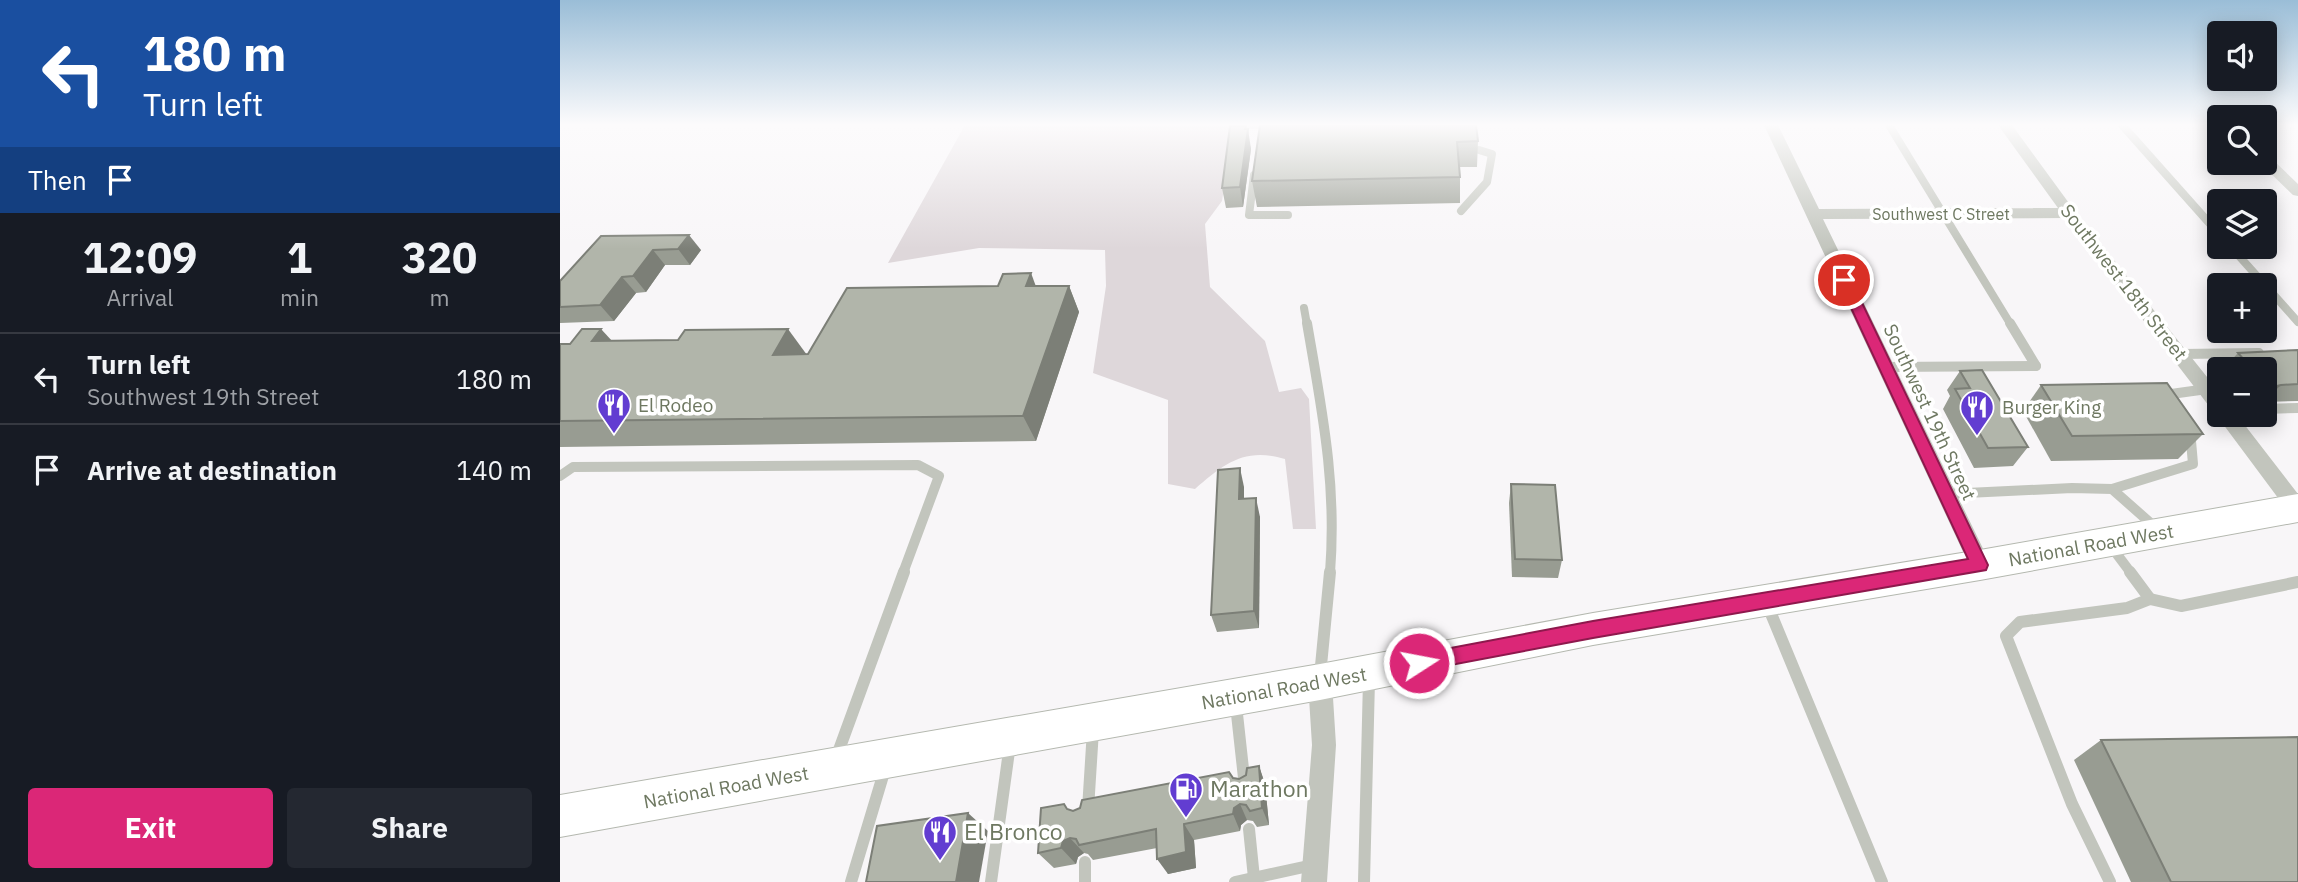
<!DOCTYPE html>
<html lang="en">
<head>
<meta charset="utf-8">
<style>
	:root { --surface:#171b24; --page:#242831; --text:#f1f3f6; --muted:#9ea1a6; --line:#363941; --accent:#db2777 }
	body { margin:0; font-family:"IBM Plex Sans",sans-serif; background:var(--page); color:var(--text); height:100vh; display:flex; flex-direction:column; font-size:26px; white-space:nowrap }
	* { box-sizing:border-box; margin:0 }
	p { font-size:23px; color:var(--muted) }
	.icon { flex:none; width:38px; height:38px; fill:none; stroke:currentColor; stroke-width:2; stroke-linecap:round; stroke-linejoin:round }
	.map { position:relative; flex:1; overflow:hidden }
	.side { display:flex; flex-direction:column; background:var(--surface); width:560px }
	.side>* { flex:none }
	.hud { background:#1a4fa0; color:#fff; overflow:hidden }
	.tools { position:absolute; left:1647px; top:21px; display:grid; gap:14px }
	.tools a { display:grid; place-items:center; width:70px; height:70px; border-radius:7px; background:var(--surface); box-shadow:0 4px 18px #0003; font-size:35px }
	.pin { position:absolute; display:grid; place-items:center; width:60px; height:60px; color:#fff; margin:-30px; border:4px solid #fff; border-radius:50%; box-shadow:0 2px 7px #0007 }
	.me { position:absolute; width:77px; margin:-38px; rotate:79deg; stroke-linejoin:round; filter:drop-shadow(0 0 5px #0008) }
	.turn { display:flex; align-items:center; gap:24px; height:147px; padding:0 28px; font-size:32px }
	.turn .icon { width:91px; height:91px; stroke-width:2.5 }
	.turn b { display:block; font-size:49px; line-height:60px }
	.then { display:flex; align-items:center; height:66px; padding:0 28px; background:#0003; gap:14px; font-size:26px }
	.eta { display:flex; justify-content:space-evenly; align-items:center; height:119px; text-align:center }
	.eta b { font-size:42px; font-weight:800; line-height:49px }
	.primary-button { display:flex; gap:14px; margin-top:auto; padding:14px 28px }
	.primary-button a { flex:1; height:80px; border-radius:7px; background:var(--accent); color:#fff; font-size:28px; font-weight:800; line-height:80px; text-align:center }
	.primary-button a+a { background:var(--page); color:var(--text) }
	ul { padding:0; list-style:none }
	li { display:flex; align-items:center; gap:21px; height:91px; padding:0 28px; border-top:2px solid var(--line) }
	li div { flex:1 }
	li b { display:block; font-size:26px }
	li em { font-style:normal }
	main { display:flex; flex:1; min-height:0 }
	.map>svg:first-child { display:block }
</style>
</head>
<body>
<main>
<section class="side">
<div class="hud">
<div class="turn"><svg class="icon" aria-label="left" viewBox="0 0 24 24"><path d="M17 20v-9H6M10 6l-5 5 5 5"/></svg><div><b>180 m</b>Turn left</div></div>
<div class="then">Then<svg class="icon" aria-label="arrive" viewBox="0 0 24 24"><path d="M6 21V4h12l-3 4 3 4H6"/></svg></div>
</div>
<div class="eta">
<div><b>12:09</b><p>Arrival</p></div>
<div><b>1</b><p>min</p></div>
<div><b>320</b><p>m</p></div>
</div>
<ul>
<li><svg class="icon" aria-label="left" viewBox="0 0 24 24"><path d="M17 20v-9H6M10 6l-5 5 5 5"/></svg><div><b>Turn left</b><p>Southwest 19th Street</p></div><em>180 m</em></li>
<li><svg class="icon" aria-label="arrive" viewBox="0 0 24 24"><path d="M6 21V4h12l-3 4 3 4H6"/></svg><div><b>Arrive at destination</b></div><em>140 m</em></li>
</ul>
<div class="primary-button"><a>Exit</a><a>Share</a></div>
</section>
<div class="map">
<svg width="1738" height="882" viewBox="0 0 1738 882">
	<rect width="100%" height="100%" fill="#f8f6f8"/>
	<path fill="#ded7da" d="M 405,125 L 735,125 L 735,129 L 673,129 L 662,201 L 645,224 L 650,287 L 705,341 L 719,392 L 741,388 L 749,399 L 756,529 L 733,529 L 725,459 C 684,447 664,464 635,489 L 608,484 L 608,400 L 533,373 L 546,286 L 545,250 L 419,248 L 328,263 Z"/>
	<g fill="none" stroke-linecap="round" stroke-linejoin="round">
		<g stroke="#b4b8af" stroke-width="2">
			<polygon id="primary" points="1738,494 1738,522 1420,580 1033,645 760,700 0,837 0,795 760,664 1033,613 1420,550"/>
		</g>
		<g stroke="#c2c5bd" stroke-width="8">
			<polyline points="1329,125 1451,325"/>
			<polyline points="1562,125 1659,234"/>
			<polyline points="694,175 689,215 728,215"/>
			<polyline points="901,211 927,182 932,154 919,150"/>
			<polyline points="1671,247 1738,322"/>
			<polyline points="744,308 747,325"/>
		</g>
		<g stroke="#c2c5bd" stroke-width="10">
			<path d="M 747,323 C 762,411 777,483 770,573"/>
			<polyline points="1450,323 1476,366"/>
			<polyline points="1621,354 1699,353"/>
			<polyline points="1326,367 1476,366"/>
			<polyline points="1604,395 1647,389"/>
			<polyline points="1704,409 1738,408"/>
			<polyline points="0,476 13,467 358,465 379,476 343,573"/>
			<polyline points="1552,489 1633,464 1631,441 1627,434"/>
			<polyline points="1386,494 1512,488 1552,489 1595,527"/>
			<polyline points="1550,545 1571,573"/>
		</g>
		<g stroke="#c2c5bd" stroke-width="12">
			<polyline points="1590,599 1621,606 1738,582"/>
			<polyline points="1207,604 1322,882"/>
			<polyline points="760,676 770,572"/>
			<polyline points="676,705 685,787"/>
			<polyline points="276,758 344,572"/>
			<polyline points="528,809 533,730"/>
			<polyline points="689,829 694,878"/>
			<polyline points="525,862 525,882"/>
			<polyline points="291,882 325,769"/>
			<polyline points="431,882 450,744"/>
			<polyline points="675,882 753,865"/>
			<polyline points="804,882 809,680"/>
			<polyline points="1550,882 1512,804 1446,636 1460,622 1567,608 1590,599 1570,572"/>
		</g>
		<g fill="#c2c5bd" fill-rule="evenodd">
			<polygon points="1204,125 1218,125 1259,209 1498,208 1438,125 1452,125 1514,210 1659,392 1659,412 1652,410 1505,218 1263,219 1431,565 1428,571 1420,574 1412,571"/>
			<polygon points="1704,155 1709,156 1738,184 1738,196 1733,195 1700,163 1704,163"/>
			<polygon points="1659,412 1659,415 1677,415 1738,494 1738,516 1730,514 1660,420 1658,415"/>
			<polygon points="760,671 768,674 772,682 776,745 767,882 741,882 752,745 748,682 752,674"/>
		</g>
		<use href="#primary" fill="#fff" fill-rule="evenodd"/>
	</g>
	<g fill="#989c92">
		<polygon points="700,125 918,141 917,167 899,167 900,177 900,203 697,207 692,181"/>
		<polygon points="686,129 691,149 683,207 666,208 662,188"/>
		<polygon points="41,236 141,250 130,265 105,265 86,292 76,293 54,321 0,323 0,281"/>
		<polygon points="476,286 509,286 519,312 476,441 0,447 0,344 52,341 246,354"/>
		<polygon points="1738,350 1738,401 1704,402 1704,369 1663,369 1678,353"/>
		<polygon points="1400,371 1468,447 1453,466 1414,468 1383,409 1390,396 1387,390"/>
		<polygon points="1481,385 1643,434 1618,459 1491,461 1463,411"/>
		<polygon points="951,484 1002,560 998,578 952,577 949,503"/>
		<polygon points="684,487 684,499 700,517 699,628 657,632 651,615"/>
		<polygon points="1541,740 1738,882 1571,882 1514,760"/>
		<polygon points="699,766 705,784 709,825 697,827 693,821 687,820 681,825 680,831 634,840 636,868 608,874 597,848 533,860 528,854 524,853 518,857 516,864 494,868 478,853 510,810 513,811 673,778 679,779"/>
	</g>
	<g fill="#7c7f77">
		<polygon points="686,126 687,135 688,129 691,149 683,207 680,187"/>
		<polygon points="129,235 141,250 130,265 118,249"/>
		<polygon points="93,250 105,265 86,292 73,276"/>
		<polygon points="471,273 481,300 466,286"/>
		<polygon points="62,277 76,293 54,321 40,305"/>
		<polygon points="509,286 519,312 476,441 463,416"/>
		<polygon points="41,329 65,355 32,341"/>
		<polygon points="228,329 247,355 213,355"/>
		<polygon points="1721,385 1704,401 1704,391 1708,388"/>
		<polygon points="680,468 684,487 684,518 679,499"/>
		<polygon points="696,498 700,517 699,628 694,611"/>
		<polygon points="699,766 705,784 709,825 702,808"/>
		<polygon points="680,804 687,820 681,825 680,831 673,814 674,808"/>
		<polygon points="408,813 428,831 419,882 396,882"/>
		<polygon points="624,824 634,840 636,868 608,874 597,859"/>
		<polygon points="510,838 524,853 518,857 516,864 501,848 503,841"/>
	</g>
	<g fill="#b1b5aa" stroke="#7c7f77" stroke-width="2">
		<polygon points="700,125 916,125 918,141 897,142 900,177 692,181"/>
		<polygon points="670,126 686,126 685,129 688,129 680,187 662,188"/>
		<polygon points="129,235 118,249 93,250 73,276 62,277 40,305 0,307 0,281 41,236"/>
		<polygon points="471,273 466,286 509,286 463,416 0,421 0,344 10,344 22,329 41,329 32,341 118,340 125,330 228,329 213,355 248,354 287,288 438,286 443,274"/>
		<polygon points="1738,350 1738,384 1721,385 1708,388 1704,384 1704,369 1692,369 1678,353"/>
		<polygon points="1422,370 1468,447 1428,448 1395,389 1410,388 1400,371"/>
		<polygon points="1607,383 1643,434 1512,436 1481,385"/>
		<polygon points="680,468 679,499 696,498 694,611 651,615 658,470"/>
		<polygon points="951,484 995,485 1002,560 955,559"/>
		<polygon points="1738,737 1738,882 1611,882 1541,740"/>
		<polygon points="699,766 702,808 690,811 686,805 680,804 674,808 673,814 624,824 626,852 597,859 596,829 519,845 516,839 510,838 503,841 501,848 478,853 481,808 504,804 507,809 513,811 520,808 522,800 669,772 673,778 679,779 686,775 687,768"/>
		<polygon points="408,813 396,882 306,882 317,826"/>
	</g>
	<linearGradient id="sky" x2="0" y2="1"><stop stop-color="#9abdd7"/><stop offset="0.5" stop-color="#fcfbfc"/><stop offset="1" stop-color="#fcfbfc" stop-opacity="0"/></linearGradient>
	<rect width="1738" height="249" fill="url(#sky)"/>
	<polygon fill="#db2777" stroke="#8e194d" stroke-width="2" points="1284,275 1291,280 1428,565 1426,570 1033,638 859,671 852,669 850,663 852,657 859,654 1033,621 1408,559 1278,280"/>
	<defs>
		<g id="restaurant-pin" transform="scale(1.75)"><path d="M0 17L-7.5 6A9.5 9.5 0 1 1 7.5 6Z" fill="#623dd1" stroke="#fff"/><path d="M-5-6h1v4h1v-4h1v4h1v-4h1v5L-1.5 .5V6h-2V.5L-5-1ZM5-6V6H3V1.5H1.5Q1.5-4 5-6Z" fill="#fff"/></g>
		<g id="fuel-pin" transform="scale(1.75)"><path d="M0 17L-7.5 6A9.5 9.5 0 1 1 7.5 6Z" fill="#623dd1" stroke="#fff"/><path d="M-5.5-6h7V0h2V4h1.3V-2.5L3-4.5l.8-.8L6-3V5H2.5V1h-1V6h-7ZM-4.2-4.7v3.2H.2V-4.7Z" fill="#fff"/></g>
	</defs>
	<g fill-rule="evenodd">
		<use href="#restaurant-pin" x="54" y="405"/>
		<use href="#restaurant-pin" x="1417" y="407"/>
		<use href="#fuel-pin" x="626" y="789"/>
		<use href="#restaurant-pin" x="380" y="832"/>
	</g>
	<g text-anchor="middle" stroke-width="7" stroke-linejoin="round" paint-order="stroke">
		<g font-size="16" fill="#6e7861" stroke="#fff">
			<text x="1381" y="220">Southwest C Street</text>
		</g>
		<g font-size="19" fill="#6e7861" stroke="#fff">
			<text transform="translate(1564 282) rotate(52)" y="7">Southwest 18th Street</text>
			<text transform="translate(1370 412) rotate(65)" y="7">Southwest 19th Street</text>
			<text transform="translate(1531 545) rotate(-10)" y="7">National Road West</text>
			<text transform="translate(724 688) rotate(-10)" y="7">National Road West</text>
			<text transform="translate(166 787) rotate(-10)" y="7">National Road West</text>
		</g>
		<g font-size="19" fill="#6e7861" stroke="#fff" text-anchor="start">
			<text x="78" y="412">El Rodeo</text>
			<text x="1442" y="414">Burger King</text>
		</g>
		<g font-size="23" fill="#6e7861" stroke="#fff" text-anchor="start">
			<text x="650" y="797">Marathon</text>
			<text x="404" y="840">El Bronco</text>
		</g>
	</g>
</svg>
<div class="tools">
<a><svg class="icon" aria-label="sound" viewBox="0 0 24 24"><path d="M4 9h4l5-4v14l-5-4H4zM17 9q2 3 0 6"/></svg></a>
<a><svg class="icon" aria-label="search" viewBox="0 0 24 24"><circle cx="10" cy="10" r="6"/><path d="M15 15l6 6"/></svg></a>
<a><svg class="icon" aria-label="layers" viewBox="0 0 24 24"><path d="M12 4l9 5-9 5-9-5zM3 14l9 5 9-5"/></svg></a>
<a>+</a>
<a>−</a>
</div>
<div class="pin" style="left:1284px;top:280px;background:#d93025"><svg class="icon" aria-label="arrive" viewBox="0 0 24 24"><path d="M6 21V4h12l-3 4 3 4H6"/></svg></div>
<svg class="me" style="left:859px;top:663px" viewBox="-20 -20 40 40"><circle r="17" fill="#db2777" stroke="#fff" stroke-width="3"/><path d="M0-11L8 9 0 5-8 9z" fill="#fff"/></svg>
</div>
</main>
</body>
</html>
